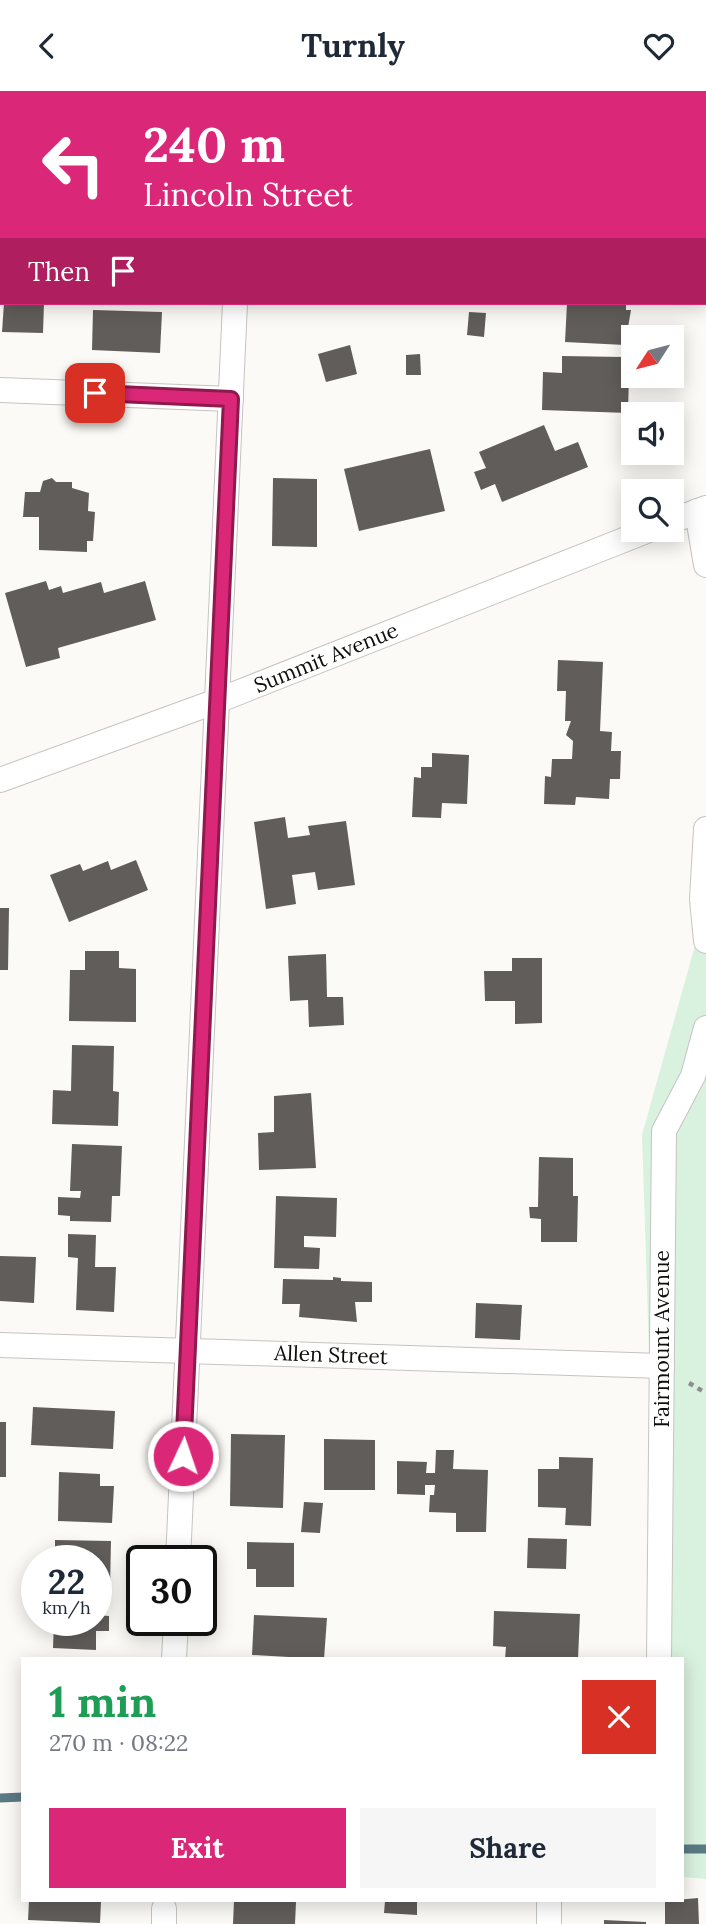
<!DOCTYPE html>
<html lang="en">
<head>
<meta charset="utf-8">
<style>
	:root { --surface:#fff; --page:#f6f6f7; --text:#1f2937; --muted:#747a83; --accent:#db2777 }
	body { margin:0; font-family:Lora,serif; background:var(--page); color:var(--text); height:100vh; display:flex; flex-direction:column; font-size:26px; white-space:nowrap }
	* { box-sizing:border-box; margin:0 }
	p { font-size:23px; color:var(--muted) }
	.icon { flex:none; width:38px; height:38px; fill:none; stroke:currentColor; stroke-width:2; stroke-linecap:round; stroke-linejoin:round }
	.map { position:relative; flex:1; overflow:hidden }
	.details { position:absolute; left:21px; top:1566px; width:663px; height:245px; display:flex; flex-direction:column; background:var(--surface); border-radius:0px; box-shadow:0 4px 18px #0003 }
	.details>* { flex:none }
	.banner { position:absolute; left:0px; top:0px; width:707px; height:214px; box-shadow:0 4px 18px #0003; background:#db2777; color:#fff; overflow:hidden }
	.needle { width:46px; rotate:234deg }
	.buttons { position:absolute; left:621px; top:234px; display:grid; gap:14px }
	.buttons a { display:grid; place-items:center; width:63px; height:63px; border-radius:0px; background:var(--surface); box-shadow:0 4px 18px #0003; font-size:35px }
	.speed { position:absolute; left:21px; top:1454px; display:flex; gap:14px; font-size:35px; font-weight:700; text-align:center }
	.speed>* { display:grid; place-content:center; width:91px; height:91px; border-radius:50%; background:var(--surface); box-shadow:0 4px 18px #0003; line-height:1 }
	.speed small { font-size:18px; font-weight:400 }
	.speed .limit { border:4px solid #111; border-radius:10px; background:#fff; color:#111 }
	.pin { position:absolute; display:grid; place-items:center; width:60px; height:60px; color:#fff; margin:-30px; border-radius:14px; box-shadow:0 4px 10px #0006 }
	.me { position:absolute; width:77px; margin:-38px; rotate:3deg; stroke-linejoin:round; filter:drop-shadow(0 0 5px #0008) }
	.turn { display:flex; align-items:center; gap:24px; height:147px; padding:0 28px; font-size:32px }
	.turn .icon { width:91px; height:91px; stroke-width:2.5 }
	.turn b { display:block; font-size:49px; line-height:60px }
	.then { display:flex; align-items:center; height:66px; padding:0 28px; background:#0003; gap:14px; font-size:26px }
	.round { display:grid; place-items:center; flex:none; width:74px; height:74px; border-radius:0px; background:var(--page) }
	.summary { display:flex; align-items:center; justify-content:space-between; height:119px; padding:0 28px }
	h1 { font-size:42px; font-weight:800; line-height:52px; color:#1e9e55 }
	.action { display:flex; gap:14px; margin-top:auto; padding:14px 28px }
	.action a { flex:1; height:80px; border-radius:0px; background:var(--accent); color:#fff; font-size:28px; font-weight:800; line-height:80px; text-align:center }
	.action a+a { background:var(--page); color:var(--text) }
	header { display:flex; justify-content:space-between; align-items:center; height:91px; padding:0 28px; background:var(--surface); font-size:32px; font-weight:800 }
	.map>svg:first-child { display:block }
</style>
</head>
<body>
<header><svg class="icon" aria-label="back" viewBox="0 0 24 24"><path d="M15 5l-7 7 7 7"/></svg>Turnly<svg class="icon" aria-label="heart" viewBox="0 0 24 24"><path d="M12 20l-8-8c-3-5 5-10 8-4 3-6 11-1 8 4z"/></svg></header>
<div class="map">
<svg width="706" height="1833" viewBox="0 0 706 1833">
	<rect width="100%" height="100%" fill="#fcfaf6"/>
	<polygon fill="#d9f1df" points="706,830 706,1788 683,1786 682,1568 659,1568 642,1044 701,833"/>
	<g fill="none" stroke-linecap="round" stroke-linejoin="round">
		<g stroke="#5a7a84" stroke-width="9">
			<polyline points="0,1707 23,1706"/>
			<polyline points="682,1758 706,1758"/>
		</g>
	</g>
	<g fill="#615d5b">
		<polygon points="4,212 44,212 43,242 2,241"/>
		<polygon points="567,212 626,212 626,219 631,219 625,254 565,251"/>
		<polygon points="93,219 162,221 160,262 92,259"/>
		<polygon points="469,221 486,222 484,246 467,244"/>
		<polygon points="350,254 357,283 326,291 318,263"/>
		<polygon points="420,263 421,284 406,284 406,264"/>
		<polygon points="562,265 624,266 624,284 629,284 628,322 542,319 543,281 562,282"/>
		<polygon points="544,334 555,360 578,351 588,376 502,411 495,393 481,399 474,381 486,377 479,361"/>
		<polygon points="430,358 445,420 359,440 344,378"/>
		<polygon points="52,387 56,391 72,391 72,397 89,402 88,420 95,421 93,450 87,450 87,461 39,459 39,426 23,426 25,401 40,401 43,390"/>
		<polygon points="273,387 317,388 317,456 272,455"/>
		<polygon points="46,490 49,499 61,495 63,502 101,491 104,502 145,490 156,529 58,557 60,567 26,576 5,502"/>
		<polygon points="558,569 603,571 600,640 612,641 611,660 621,660 620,688 610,688 609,708 576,706 575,714 544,713 545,685 551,686 552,668 572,668 573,650 566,644 571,630 565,630 566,600 557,600"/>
		<polygon points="432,662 469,664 467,713 442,712 441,727 412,726 414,686 421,687 421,676 432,676"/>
		<polygon points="285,726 288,747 310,744 308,735 346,730 355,794 318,799 315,781 292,784 296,813 266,818 254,731"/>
		<polygon points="136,769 148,799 69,831 50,784 80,773 83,780 108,770 111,779"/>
		<polygon points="0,817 9,817 8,879 0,879"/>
		<polygon points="85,860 119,860 119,877 136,878 136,931 69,930 70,879 85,879"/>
		<polygon points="326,863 327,906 343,906 344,934 309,936 308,909 290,910 288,865"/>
		<polygon points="512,867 542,867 542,932 515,933 515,910 485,910 484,880 512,880"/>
		<polygon points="72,954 114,955 113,1000 119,1001 118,1035 52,1033 53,999 71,1000"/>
		<polygon points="311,1002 316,1077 259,1079 258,1042 274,1041 274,1005"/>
		<polygon points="72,1053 122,1055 120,1105 112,1105 111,1131 70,1130 70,1125 58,1124 58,1106 80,1107 81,1100 70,1100"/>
		<polygon points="539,1066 573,1067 573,1105 578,1105 577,1151 541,1151 541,1128 530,1127 529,1116 538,1116"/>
		<polygon points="276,1105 337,1107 336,1146 304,1145 304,1156 320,1157 319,1178 274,1177"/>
		<polygon points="68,1143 96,1144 95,1176 116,1176 114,1221 76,1219 78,1167 68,1166"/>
		<polygon points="0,1165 36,1166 34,1212 0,1210"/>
		<polygon points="333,1186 341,1187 341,1190 372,1191 372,1211 355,1211 357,1231 299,1226 300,1213 282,1213 283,1188 333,1189"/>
		<polygon points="476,1212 522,1214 520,1249 475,1247"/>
		<polygon points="33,1316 115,1320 113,1358 31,1354"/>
		<rect x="0" y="1331" width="6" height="55"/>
		<polygon points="231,1343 285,1344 283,1417 230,1415"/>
		<polygon points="324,1348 375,1349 375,1399 324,1399"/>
		<polygon points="436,1359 454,1359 453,1378 488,1379 486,1441 456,1441 456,1422 429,1421 430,1404 434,1404 435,1394 425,1394 425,1404 397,1403 397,1370 427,1371 426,1382 435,1382"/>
		<polygon points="559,1366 593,1367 591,1435 565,1434 566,1417 538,1416 538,1378 559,1378"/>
		<polygon points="59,1381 100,1383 100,1395 114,1395 112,1432 58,1430"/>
		<polygon points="304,1411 323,1412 320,1442 301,1441"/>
		<polygon points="528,1447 567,1448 566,1478 527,1477"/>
		<polygon points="55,1449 111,1450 110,1498 96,1497 96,1470 55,1470"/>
		<polygon points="247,1451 294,1452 294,1496 256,1496 256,1478 247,1478"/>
		<polygon points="494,1520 580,1523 578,1568 505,1568 506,1556 493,1555"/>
		<polygon points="96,1524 109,1525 109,1540 96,1540 96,1559 53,1557 54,1530 96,1530"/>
		<polygon points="254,1524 327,1527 324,1568 252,1564"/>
		<polygon points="698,1807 699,1833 665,1833 665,1810"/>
		<polygon points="29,1810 101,1810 100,1832 28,1829"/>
		<polygon points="234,1810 296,1811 295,1833 233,1833"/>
		<polygon points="385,1810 417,1810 417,1824 384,1822"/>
		<polygon points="604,1829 646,1831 646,1833 604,1833"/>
	</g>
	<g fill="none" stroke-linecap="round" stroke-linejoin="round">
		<g stroke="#c6c4c0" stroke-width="26">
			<g id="minor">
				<polyline points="245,2 245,0"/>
				<polyline points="0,299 231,308"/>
				<polyline points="697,420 706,474"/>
				<polyline points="672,430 706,417"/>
				<polyline points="0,689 217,610 649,439"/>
				<polyline points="706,738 702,808 706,850"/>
				<polyline points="0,1254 662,1275"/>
				<polyline points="178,1470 235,212"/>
				<polyline points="174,1568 176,1530"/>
				<polyline points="659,1568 664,1040 693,985 706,937"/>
				<polyline points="164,1833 164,1818"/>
				<polyline points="549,1833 549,1810"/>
			</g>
		</g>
		<polyline stroke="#8f8e8b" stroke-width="4.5" stroke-dasharray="5 5" stroke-linecap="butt" points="689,1292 706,1302"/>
		<use href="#minor" stroke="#fff" stroke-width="24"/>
	</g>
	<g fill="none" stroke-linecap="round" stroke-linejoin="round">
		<g stroke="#8e194d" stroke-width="18">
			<polyline id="route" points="95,302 231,308 183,1365"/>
		</g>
		<use href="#route" stroke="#db2777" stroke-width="12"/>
	</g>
	<g text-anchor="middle" stroke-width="7" stroke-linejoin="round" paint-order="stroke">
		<g font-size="21" fill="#0e0e0c" stroke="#fff">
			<text transform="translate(326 567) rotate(-22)" y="7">Summit Avenue</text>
			<text transform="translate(662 1248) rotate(-90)" y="7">Fairmount Avenue</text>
			<text transform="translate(331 1264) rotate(2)" y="7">Allen Street</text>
		</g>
	</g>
</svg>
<div class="buttons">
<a><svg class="needle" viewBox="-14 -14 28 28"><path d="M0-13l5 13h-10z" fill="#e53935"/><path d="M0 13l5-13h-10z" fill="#747a83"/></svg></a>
<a><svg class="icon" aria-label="sound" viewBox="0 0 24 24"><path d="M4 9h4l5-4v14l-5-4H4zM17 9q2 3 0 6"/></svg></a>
<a><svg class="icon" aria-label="search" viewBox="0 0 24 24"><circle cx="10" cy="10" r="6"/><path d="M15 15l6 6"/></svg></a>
</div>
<div class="speed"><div>22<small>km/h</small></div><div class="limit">30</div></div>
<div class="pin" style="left:95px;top:302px;background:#d93025"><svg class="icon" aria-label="arrive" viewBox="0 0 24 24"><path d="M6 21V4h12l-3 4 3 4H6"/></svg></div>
<svg class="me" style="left:183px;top:1365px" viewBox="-20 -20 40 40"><circle r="17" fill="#db2777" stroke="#fff" stroke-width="3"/><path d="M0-11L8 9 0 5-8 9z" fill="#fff"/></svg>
<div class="banner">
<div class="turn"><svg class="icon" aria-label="left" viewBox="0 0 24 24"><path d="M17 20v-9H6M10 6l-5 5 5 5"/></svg><div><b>240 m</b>Lincoln Street</div></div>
<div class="then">Then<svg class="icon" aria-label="arrive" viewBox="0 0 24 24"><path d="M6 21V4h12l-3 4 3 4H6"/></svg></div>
</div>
<section class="details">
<div class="summary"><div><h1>1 min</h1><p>270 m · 08:22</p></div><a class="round" style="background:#d93025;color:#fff"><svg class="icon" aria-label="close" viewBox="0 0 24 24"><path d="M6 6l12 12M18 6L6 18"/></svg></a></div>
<div class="action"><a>Exit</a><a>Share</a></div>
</section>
</div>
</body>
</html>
